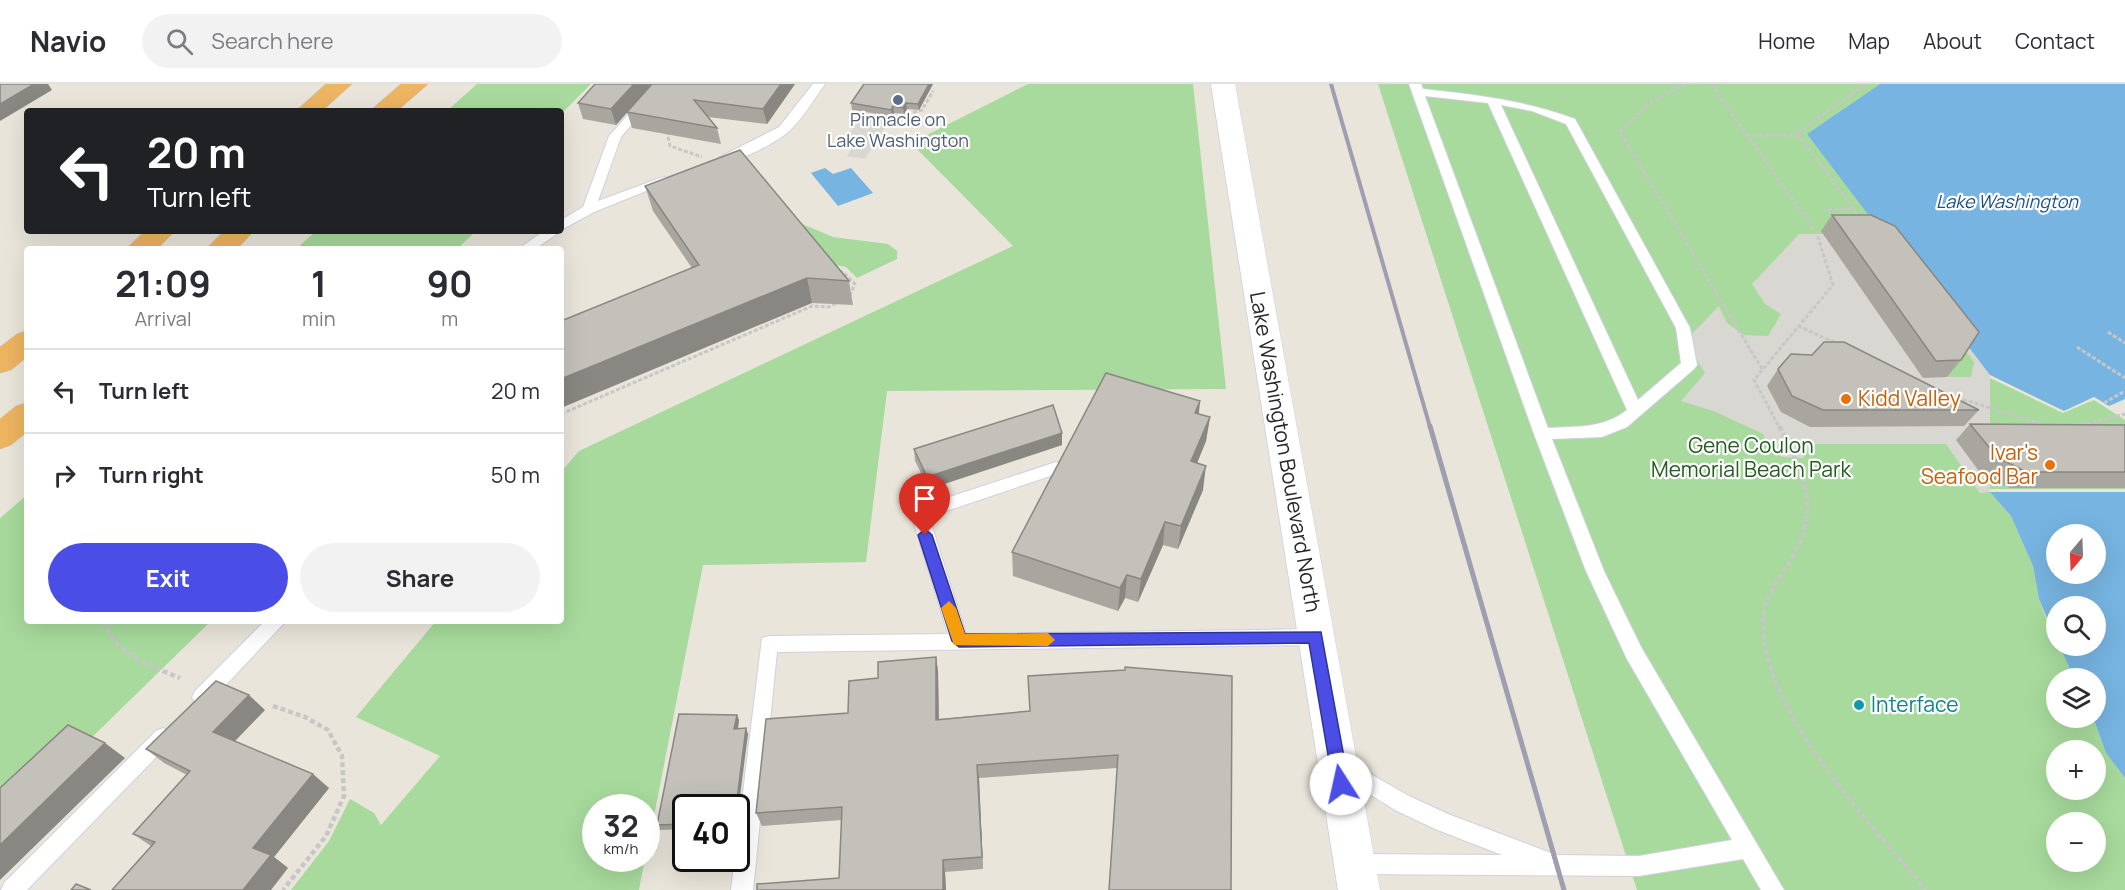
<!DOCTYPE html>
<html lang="en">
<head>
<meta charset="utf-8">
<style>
	:root { --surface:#fff; --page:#f2f2f3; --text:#2b2b33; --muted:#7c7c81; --line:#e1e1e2; --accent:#4a4ee6 }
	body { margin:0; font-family:Manrope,sans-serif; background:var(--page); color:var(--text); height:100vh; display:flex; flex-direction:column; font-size:22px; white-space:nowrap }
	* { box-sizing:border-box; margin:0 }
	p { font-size:20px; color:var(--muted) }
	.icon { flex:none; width:33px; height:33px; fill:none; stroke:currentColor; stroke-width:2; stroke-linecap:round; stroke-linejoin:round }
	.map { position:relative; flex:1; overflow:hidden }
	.side { position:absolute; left:24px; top:162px; width:540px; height:378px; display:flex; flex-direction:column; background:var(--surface); border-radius:6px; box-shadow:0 6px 24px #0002 }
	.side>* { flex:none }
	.top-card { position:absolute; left:24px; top:24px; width:540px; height:126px; border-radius:6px; box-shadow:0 6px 24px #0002; background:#202124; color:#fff; overflow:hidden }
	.needle { width:39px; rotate:199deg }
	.fabs { position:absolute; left:2046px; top:440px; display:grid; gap:12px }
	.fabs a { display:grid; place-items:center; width:60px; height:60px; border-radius:50%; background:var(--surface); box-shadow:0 6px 24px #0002; font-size:30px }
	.speed { position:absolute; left:582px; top:710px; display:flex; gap:12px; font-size:30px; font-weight:700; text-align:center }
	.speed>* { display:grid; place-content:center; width:78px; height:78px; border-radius:50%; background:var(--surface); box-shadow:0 6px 24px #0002; line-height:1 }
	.speed small { font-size:15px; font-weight:400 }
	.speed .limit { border:3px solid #111; border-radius:9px; background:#fff; color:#111 }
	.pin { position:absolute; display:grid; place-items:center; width:51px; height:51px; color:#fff; margin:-62px -26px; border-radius:50% 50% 50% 0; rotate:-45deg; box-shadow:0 0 6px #0007 }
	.pin .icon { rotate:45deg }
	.me { position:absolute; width:66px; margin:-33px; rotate:350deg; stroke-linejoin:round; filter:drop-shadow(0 0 4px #0008) }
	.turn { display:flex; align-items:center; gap:21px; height:126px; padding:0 24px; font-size:27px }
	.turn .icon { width:78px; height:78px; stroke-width:2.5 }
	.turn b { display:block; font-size:42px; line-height:51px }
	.eta { display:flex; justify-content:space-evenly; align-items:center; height:102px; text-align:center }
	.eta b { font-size:36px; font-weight:700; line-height:42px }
	.button { display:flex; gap:12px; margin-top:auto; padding:12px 24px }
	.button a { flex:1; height:69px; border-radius:36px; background:var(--accent); color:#fff; font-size:24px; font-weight:700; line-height:69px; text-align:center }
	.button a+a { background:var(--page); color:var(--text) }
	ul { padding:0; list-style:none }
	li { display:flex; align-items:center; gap:18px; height:84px; padding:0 24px; border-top:2px solid var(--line) }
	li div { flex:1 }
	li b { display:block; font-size:22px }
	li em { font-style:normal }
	header { display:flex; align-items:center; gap:36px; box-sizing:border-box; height:84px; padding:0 30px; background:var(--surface); border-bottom:2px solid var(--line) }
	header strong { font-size:28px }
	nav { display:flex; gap:33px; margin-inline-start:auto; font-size:21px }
	.search { width:420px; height:54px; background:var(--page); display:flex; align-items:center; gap:15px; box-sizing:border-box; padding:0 21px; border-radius:33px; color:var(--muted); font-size:22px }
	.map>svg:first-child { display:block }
</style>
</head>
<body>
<header>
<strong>Navio</strong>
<div class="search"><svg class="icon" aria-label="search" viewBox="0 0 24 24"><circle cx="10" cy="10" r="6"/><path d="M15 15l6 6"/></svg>Search here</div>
<nav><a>Home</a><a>Map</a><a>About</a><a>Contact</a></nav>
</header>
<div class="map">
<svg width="2125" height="806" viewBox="0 0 2125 806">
	<rect width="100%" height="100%" fill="#e9e5da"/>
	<g fill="#a7da9c" fill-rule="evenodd">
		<polygon points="477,0 591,0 561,30 561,27 447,27"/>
		<polygon points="1028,0 1193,0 1226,305 887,307 866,478 703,481 647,768 646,723 596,723 596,774 645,774 639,806 291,806 329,757 350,715 374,729 381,741 440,672 356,633 436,537 561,537 561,388 579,367 1013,162 911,59"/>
		<path d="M 1378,0 L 1880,0 L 1807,50 L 2094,313 L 2125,333 L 2125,408 L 1990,408 L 2011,432 L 2033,482 L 2039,515 L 2056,561 L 2059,561 L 2074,594 L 2056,594 L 2056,633 L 2093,633 L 2106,669 L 2125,694 L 2125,806 L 1637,806 ZM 2056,666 L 2096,666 L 2096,705 L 2056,705 ZM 2056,738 L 2096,738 L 2096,777 L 2056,777 Z"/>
		<polygon points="793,136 833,153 888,160 897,167 897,175 857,194 846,183 835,181"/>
		<polygon points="316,147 476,147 457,165 296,165"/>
		<polygon points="27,411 27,537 211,537 0,743 0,434"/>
	</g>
	<g fill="#d9d7d1">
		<polygon points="863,28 892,32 865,75 847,72 858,55 847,53"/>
		<polygon points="1882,149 1990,291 1990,408 1980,409 1946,360 1811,360 1803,374 1783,373 1769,366 1763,350 1716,328 1681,317 1705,289 1694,272 1688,254 1719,222 1727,239 1744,251 1768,252 1781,230 1765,220 1752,200 1799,150 1836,150 1938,293 1971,293 1974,278 1883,158"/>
	</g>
	<g fill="#77b4e1" fill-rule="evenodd">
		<polygon points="1880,0 2125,0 2125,333 2094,313 2064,327 1990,291 1807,50"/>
		<polygon points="825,84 833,90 851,84 873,109 838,122 811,89"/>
		<path d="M 1990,408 L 2125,408 L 2125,694 L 2106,669 L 2093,633 L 2096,633 L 2096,594 L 2074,594 L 2059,561 L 2096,561 L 2096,522 L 2056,522 L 2056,555 L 2039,515 L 2033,482 L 2011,432 ZM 2056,450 L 2096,450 L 2096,489 L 2056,489 Z"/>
	</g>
	<g fill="#e9e5da">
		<polygon points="1990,291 2064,327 2094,313 2109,322 2125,315 2125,336 2094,316 2063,329 1990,294"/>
		<rect x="1990" y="405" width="135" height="3"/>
	</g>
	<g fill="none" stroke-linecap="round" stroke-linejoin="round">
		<g stroke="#d0d0df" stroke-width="2">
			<g id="lane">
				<polygon points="655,0 667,0 621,53 598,117 660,94 665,93 671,97 594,128 561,146 561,136 583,123 609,52"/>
				<path d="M 813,0 L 825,0 C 814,15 802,36 787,49 C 777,58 732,82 720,79 L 720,73 L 779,43 Z"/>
				<path d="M 1409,0 L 1421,0 L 1423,5 C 1477,11 1524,16 1575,35 L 1690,244 L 1697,281 L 1694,285 L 1627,343 L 1602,353 L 1552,355 L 1604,487 L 1641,563 L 1784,806 L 1761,806 L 1743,775 L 1639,792 L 1355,790 L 1348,787 L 1344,780 L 1348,773 L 1355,770 L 1502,771 L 1435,745 L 1395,726 L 1334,688 L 1331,682 L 1334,676 L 1341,673 L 1409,712 L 1448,730 L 1556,771 L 1639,772 L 1732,756 L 1627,575 L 1586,487 L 1534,350 ZM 1425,12 L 1488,19 L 1627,326 C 1603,345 1577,342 1548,344 ZM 1501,21 L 1532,27 L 1566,40 L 1676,244 L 1681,279 L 1638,316 Z"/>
				<polygon points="544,147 561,147 535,165 518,165"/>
				<polygon points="1056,378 1062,380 1064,384 1062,388 929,433 966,550 1316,545 1322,547 1325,553 1322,559 1316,561 777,568 753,806 731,806 762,554 769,552 948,550 911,430 913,425"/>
				<polygon points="265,537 286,537 209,619 202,621 195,619 192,613 195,607"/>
				<polygon points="163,644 170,647 173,653 170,659 27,806 1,806 4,799 156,647"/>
			</g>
		</g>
		<g stroke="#d0d0df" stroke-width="1">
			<polygon id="secondary" points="1211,0 1235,0 1380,806 1338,806"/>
		</g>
		<g stroke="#c7c7c7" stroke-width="1">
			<g id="highway">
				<polygon points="326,0 352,0 322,27 296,27"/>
				<polygon points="401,0 428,0 397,27 370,27"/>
				<polygon points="145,147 175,147 157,165 126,165"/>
				<polygon points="224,147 254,147 237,165 206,165"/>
				<polygon points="27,247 27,273 11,286 0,289 0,263 17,250"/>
				<polygon points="27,319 27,348 11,361 0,365 0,335 16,322"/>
			</g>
		</g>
		<g stroke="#c7c7c7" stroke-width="3" stroke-dasharray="4 2" stroke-linecap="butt">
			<polyline points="1685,0 1649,19 1620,48 1762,285"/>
			<polyline points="1711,0 1817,150 1833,201 1754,296 1779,343"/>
			<polyline points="890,35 922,26 933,7"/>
			<polyline points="667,47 670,62 702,73"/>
			<polyline points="1747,51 1798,51"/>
			<polyline points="1833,134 1827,125 1853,125"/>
			<polyline points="1861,135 1797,49 1866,0"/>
			<polyline points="839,188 843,188 855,200 849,213"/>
			<polyline points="1798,242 1836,259"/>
			<polyline points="2108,248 2125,259"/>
			<polyline points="2077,263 2125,294"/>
			<polyline points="1946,310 2048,342"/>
			<polyline points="2104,319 2125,307"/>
			<polyline points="561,330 812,222 828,223 837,219"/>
			<polyline points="2081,341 2125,330"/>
		</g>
		<g stroke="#c7c7c7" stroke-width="4.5" stroke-dasharray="5 3" stroke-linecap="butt">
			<path d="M 1779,342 C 1808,397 1822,430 1785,485 C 1776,499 1764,517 1763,534 C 1759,625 1870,739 1926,806"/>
			<path d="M 104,537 C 116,572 149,581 180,594"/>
			<polyline points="273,622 305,633 328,646 342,672 344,712 326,752 283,806"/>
		</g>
		<use href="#lane" fill="#fff" fill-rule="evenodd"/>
		<use href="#secondary" fill="#fff" fill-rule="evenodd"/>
		<use href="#highway" fill="#edb461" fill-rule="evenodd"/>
		<polyline stroke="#9e9eb0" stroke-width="4" points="1331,0 1430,343"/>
		<polyline stroke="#9e9eb0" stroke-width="5" points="1430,342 1564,806"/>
	</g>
	<g fill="#a9a6a0">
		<polygon points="652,0 795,0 767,40 708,33 717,44 721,60 632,44 627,28"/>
		<polygon points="652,0 616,41 583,35 578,19"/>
		<polygon points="864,0 933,0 919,26 907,25 904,30 894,29 892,32 852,26 851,19"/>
		<polygon points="645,102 849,197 853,221 812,219 692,184 653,127"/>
		<polygon points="1832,131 1961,276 1947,293 1923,294 1821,147"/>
		<polygon points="1778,285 1979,326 1964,342 1810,343 1781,328 1767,302"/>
		<polygon points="1200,317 1199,330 1210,333 1206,357 1197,379 1203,406 1178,465 1163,461 1138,518 1125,514 1118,527 1013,492 1012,468"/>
		<polygon points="1970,340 2125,341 2125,404 2010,404 1981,390 1956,356"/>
		<polygon points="1062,361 929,405 915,377 914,365"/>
		<polygon points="936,573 938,587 939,635 1030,627 1125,586 1117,684 979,694 983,785 945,788 946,806 757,806 839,794 842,736 762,742 756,729 848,629"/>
		<polygon points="265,626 235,657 329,704 274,773 288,784 151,762 133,750 187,691 164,679 146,665"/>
		<polygon points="737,631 739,636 738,645 748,650 736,723 686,723 686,745 660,746 657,741"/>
	</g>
	<g fill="#898782">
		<polygon points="34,0 48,0 52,6 0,37 0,20"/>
		<polygon points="634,0 652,0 616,41 611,25"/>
		<polygon points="781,0 795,0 767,40 763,25"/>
		<polygon points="929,0 933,0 919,26 918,20"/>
		<polygon points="906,19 907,25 904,30 903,24"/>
		<polygon points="893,22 894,29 892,32 891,26"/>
		<polygon points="807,194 812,219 561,324 561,295"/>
		<polygon points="1200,317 1197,341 1195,329"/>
		<polygon points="1210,333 1206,357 1188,401 1191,377"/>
		<polygon points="1062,349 1062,361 929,405 927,393"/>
		<polygon points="1206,382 1203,406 1178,465 1181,442"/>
		<polygon points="1165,438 1163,461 1138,518 1141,495"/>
		<polygon points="1127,491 1125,514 1118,527 1120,504"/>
		<polygon points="936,573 938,587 939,649 936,636"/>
		<polygon points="249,611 265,626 230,662 213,648"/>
		<polygon points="737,631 739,636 737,651 734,645"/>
		<polygon points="746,644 748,650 736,743 736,723"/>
		<polygon points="105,659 125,674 0,796 0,761"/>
		<polygon points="977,681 979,694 983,785 982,773"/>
		<polygon points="313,690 329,704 274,773 288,784 271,806 243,806 253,764"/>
		<polygon points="943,776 945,788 946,806 943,806"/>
	</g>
	<g fill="#c4c1ba" stroke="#898782" stroke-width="1.5">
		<polygon points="0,0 34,0 0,20"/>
		<polygon points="595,0 634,0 611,25 578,19"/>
		<polygon points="652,0 781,0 763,25 694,16 717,44 627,28"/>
		<polygon points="864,0 929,0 918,20 906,19 903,24 893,22 891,26 851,19"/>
		<polygon points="740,66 849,197 807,194 561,295 561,237 699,181 645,102"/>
		<polygon points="1832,131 1871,131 1895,142 1979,248 1961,276 1936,277"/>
		<polygon points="1824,258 1844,258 1979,326 1823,326 1792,312 1778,285 1791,270 1812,271"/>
		<polygon points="1106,289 1200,317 1195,329 1210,333 1191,377 1206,382 1181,442 1165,438 1141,495 1127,491 1120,504 1012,468"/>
		<polygon points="1053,321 1062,349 927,393 914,365"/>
		<polygon points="1970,340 2125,341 2125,388 2026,388 1997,373"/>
		<polygon points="936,573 936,636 1030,627 1028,592 1125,586 1125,583 1232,592 1231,806 1109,806 1118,671 977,681 982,773 943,776 943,806 757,806 757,800 839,794 842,723 756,729 766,635 848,629 849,597 878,594 878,578"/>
		<polygon points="216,597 249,611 213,648 313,690 253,764 271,771 243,806 112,806 155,758 133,750 190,687 146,665"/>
		<polygon points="679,630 737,631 734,645 746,644 736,723 686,723 686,740 657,741"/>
		<polygon points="68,641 105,659 0,761 0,704"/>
		<polygon points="76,800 91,806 71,806"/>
	</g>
	<polygon fill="#4a4ee6" stroke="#303396" stroke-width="1.5" points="925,445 932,451 965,550 1321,548 1349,700 1347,705 1341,707 1335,705 1333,700 1309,559 959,563 952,557 918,451"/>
	<polygon fill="#f59e0b" points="949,517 956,524 965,550 1048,549 1055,556 1048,562 954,561 941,524"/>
	<circle fill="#5c6f8a" stroke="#fff" stroke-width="2" cx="898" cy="16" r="6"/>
	<g fill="#e8710a" stroke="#fff" stroke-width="2">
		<circle cx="1846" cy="315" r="6"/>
		<circle cx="2050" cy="381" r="6"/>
	</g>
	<circle fill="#0f9aa8" stroke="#fff" stroke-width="2" cx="1859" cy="621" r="6"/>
	<g text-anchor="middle" stroke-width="4.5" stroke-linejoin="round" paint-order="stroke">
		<g font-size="18" fill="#4e5e75" stroke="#fff">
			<text x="898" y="42">Pinnacle on<tspan x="898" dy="21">Lake Washington</tspan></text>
		</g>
		<g font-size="18" font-style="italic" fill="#1a5188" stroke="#fff">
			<text x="2007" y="124">Lake Washington</text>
		</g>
		<g font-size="21" fill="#c56008" stroke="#fff" text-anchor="start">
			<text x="1858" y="322">Kidd Valley</text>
			<text x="2038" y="376" text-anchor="end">Ivar's<tspan x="2038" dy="24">Seafood Bar</tspan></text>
		</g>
		<g font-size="21" fill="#235c20" stroke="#fff">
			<text x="1751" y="369">Gene Coulon<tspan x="1751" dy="24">Memorial Beach Park</tspan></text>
		</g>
		<g font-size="21" fill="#272727" stroke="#fff">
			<text transform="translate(1285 368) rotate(80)" y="7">Lake Washington Boulevard North</text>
		</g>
		<g font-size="21" fill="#0d838f" stroke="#fff" text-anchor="start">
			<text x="1871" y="628">Interface</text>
		</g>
	</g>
</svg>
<div class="fabs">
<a><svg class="needle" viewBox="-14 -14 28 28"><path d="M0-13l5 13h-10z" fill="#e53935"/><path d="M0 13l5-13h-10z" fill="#7c7c81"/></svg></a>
<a><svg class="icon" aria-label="search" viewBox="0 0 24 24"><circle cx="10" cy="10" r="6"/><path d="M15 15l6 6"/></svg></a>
<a><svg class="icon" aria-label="layers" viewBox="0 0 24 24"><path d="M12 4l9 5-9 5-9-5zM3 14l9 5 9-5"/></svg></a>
<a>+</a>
<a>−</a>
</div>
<div class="speed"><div>32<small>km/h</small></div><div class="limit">40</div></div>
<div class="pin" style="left:925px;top:451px;background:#d93025"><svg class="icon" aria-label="arrive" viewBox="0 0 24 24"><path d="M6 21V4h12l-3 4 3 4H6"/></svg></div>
<svg class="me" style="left:1341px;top:700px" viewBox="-20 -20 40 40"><circle r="19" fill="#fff"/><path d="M0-13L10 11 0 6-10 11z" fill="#4a4ee6"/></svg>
<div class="top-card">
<div class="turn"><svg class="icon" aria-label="left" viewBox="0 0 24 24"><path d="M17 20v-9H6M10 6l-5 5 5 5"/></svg><div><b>20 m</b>Turn left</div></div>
</div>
<section class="side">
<div class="eta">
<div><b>21:09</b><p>Arrival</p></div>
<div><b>1</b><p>min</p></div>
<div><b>90</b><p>m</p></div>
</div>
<ul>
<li><svg class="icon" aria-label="left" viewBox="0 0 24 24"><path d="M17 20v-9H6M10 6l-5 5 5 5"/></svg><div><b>Turn left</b></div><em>20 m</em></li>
<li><svg class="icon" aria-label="right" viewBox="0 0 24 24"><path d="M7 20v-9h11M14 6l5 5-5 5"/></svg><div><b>Turn right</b></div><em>50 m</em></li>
</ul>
<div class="button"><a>Exit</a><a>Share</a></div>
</section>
</div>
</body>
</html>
